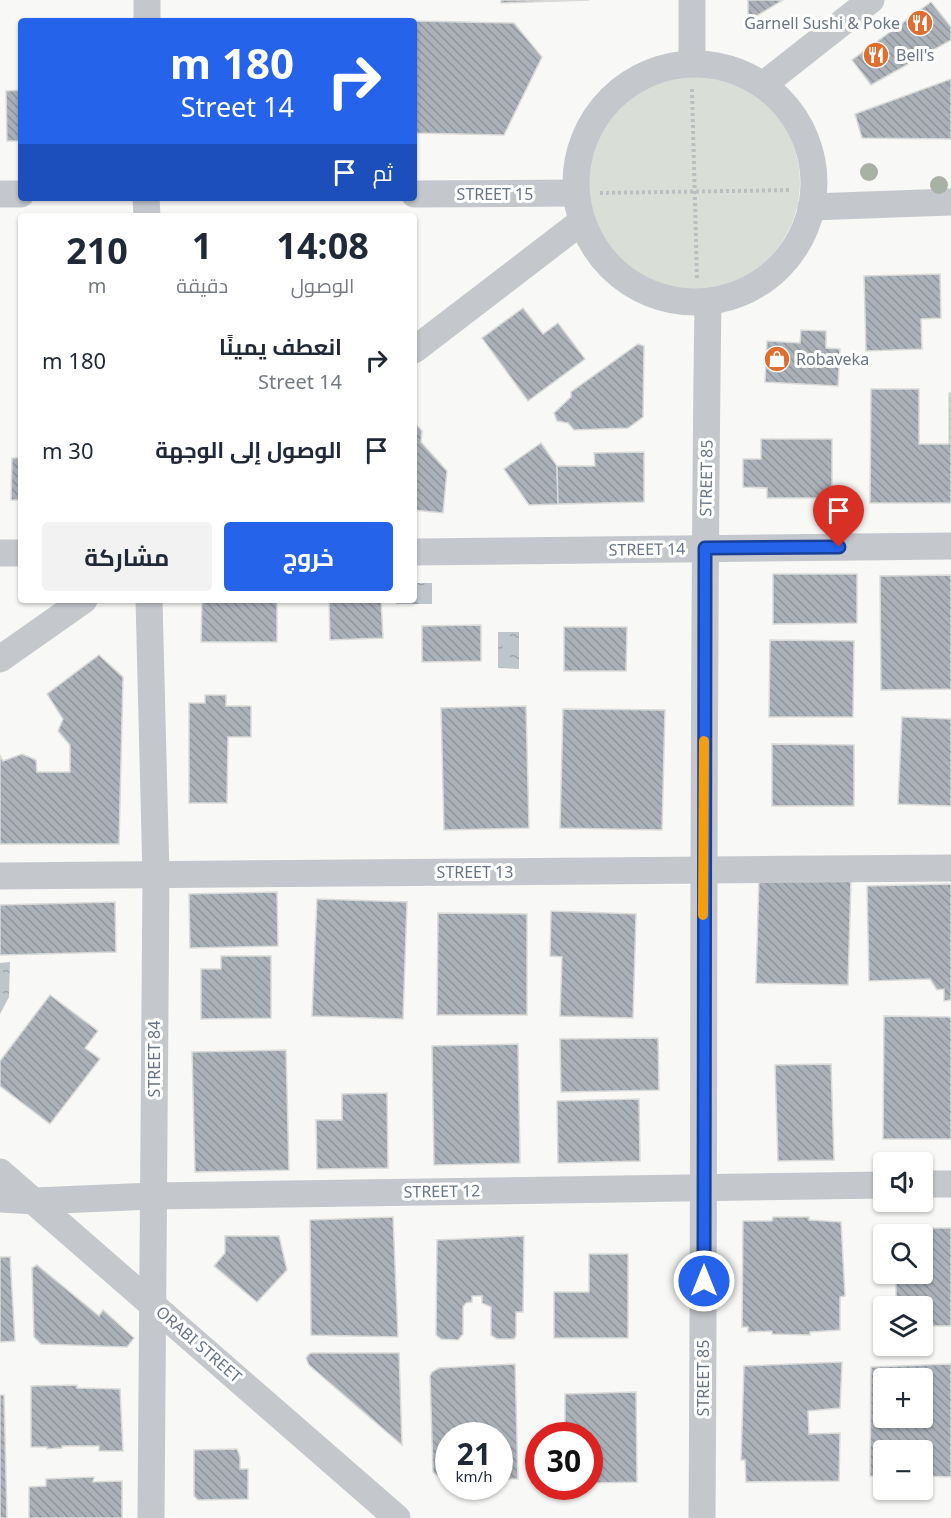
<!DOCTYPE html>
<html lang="ar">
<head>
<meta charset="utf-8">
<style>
	:root { --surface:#fff; --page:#f2f2f3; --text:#1f2937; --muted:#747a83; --accent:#2563eb }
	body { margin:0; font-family:"Noto Sans",Cairo,sans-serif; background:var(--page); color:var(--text); direction:rtl; height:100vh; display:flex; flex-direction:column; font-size:22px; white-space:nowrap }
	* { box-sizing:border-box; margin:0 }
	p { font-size:20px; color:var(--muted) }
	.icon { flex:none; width:33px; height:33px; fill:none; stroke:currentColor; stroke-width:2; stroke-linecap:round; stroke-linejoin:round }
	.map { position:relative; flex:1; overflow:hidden; direction:ltr }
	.details { position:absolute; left:18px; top:213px; width:399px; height:390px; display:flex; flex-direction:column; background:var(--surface); border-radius:6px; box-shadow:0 2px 4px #0004; direction:rtl }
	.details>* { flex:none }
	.guide { position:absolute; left:18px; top:18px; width:399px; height:183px; border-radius:6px; box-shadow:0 2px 4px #0004; direction:rtl; background:#2563eb; color:#fff; overflow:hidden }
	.tools { position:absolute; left:873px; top:1152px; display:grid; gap:12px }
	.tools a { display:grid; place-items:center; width:60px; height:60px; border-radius:6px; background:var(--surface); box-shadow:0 2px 4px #0004; font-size:30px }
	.speed { position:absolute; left:435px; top:1422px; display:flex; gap:12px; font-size:30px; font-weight:700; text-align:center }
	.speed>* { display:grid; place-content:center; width:78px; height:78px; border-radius:50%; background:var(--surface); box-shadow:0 2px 4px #0004; line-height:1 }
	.speed small { font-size:15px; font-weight:400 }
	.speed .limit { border:9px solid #d22; background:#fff; color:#111 }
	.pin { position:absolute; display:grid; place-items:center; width:51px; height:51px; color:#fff; margin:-62px -26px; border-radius:50% 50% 50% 0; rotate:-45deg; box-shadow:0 0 6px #0007 }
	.pin .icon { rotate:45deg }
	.me { position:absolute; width:66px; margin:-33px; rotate:0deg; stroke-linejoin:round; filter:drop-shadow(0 0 4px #0008) }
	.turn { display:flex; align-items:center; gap:21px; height:126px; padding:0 24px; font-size:27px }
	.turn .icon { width:78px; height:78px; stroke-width:2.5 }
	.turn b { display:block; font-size:42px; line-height:51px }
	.then { display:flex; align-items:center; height:57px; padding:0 24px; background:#0003; gap:12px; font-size:22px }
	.eta { display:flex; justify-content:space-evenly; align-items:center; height:102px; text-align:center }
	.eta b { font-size:36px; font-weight:700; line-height:42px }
	.cta { display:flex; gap:12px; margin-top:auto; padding:12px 24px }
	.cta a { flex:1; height:69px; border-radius:6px; background:var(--accent); color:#fff; font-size:24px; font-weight:700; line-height:69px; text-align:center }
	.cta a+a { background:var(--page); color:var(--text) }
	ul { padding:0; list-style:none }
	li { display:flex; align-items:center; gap:18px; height:90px; padding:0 24px }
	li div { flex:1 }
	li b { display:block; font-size:22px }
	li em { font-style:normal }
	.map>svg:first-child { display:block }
</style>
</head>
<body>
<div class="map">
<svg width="951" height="1518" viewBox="0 0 951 1518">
	<defs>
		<pattern id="water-ripples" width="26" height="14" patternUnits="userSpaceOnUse" patternTransform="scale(1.5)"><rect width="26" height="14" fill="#bec6cc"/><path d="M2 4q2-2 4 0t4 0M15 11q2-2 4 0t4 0" fill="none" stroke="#9ea5ab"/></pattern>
		<pattern id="building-back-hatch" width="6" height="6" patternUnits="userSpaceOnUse" patternTransform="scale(1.5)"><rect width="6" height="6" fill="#abb1b8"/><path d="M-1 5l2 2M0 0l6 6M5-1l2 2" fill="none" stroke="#8f959b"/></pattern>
	</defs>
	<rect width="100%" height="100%" fill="#f8f8f6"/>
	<circle fill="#d9dfd7" cx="691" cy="182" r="109"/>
	<g fill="url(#water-ripples)">
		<polygon points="414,583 432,583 432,604 396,604 396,600 414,600"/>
		<polygon points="498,632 519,632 519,669 498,668"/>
		<polygon points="10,962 9,997 0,1014 0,963"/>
	</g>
	<g fill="url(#building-back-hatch)" stroke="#dadad8" stroke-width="1.5" fill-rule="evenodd">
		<polygon points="501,0 589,0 501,3"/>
		<polygon points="748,0 783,0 748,21"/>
		<polygon points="931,2 951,27 951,40 871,85 852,60"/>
		<polygon points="414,21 514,23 542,57 504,135 414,133"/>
		<polygon points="951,79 951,139 862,138 855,114"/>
		<polygon points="21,90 21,141 7,141 6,91"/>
		<polygon points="940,274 941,318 921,319 922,349 866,351 864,276"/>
		<polygon points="523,308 543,334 558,323 585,359 528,401 482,338"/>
		<polygon points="801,330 826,331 826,348 840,349 838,386 765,382 767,341 800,343"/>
		<polygon points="638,344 644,346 643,417 628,428 574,430 568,423 557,421 554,413 571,397 571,392"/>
		<polygon points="871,389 919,389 919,444 949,444 949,393 951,393 951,503 870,503"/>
		<polygon points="414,422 422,431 421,442 447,471 443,513 414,510"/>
		<polygon points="761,439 832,439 832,498 767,498 767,488 743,487 743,459 761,459"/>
		<polygon points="541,443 557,466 558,504 529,505 504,469"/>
		<polygon points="644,452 644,502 558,504 557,466 595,466 594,453"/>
		<polygon points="12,458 21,458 21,500 11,500"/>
		<polygon points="773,574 857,574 857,623 773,624"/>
		<polygon points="951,575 951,689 881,690 880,576"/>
		<polygon points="202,600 277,600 277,642 201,642"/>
		<polygon points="329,600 381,600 383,638 330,640"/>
		<polygon points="481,625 481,661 422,662 422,626"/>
		<polygon points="564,627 627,627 626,671 564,671"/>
		<polygon points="770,640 854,641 853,717 769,717"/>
		<polygon points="99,655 123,677 119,844 0,844 0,756 3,761 22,754 36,760 37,772 70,772 70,745 58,731 63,719 47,694"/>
		<polygon points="205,695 226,695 226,706 251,706 251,737 228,737 227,803 189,803 189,703 205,703"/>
		<polygon points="526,706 529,828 444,830 441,708"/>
		<polygon points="563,709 665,710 662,830 560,828"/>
		<polygon points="902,717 951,719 951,806 898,804"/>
		<polygon points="772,744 854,745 854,806 772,806"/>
		<polygon points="759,877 851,879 848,985 756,983"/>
		<polygon points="951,884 951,1000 944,1001 944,989 937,990 930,979 869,981 867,886"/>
		<polygon points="277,892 278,946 190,948 189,894"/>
		<polygon points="317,899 407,902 403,1019 312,1016"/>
		<polygon points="115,902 116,952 0,955 0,905"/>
		<polygon points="551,911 636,914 633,1018 560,1016 562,957 550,956"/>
		<polygon points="438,913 527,914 527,1015 437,1015"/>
		<polygon points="221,956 271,956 271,1018 201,1019 201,969 221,969"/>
		<polygon points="50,995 98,1031 85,1048 100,1059 50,1124 0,1086 0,1061"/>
		<polygon points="884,1016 951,1017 951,1139 883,1139"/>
		<polygon points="658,1038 659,1090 561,1092 560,1039"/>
		<polygon points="518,1044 520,1163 434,1165 432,1046"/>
		<polygon points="286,1050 289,1170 195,1172 192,1052"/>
		<polygon points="831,1064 834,1160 778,1161 775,1065"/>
		<polygon points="387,1093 388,1168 317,1169 316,1120 342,1120 342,1094"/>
		<polygon points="639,1099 640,1161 558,1163 557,1101"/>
		<polygon points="393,1217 398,1337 311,1335 310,1220"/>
		<polygon points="773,1217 809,1217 809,1220 841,1222 845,1296 840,1297 840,1330 810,1332 810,1335 772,1334 772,1331 748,1332 748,1327 742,1327 743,1221 772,1221"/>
		<polygon points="896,1228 951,1228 951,1326 922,1326 922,1306 896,1306 896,1274 922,1274 922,1234 896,1234"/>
		<polygon points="225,1236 279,1236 287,1270 257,1302 214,1266 225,1253"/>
		<polygon points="524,1236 523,1312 516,1312 516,1336 514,1339 497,1339 491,1335 491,1307 482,1303 482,1296 472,1296 472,1302 466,1303 463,1307 463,1334 458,1340 441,1339 436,1335 437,1240"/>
		<polygon points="589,1254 628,1254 628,1338 554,1338 554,1292 589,1292"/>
		<polygon points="0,1257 10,1257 15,1341 0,1342"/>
		<polygon points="37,1265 99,1316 103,1310 134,1338 127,1347 41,1344 34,1337 32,1268"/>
		<polygon points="312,1353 399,1353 402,1445 309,1365 306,1358 309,1354"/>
		<polygon points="842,1362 840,1408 808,1411 809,1434 840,1433 839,1481 746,1482 745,1460 741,1460 744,1366"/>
		<polygon points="515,1364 518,1479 500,1479 500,1436 448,1436 448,1482 444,1482 433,1472 430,1376 432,1372 439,1368"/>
		<path d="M 951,1364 L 951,1477 L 922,1476 L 922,1450 L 884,1450 L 884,1476 L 870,1476 L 871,1367 ZM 884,1378 L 922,1378 L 922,1418 L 884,1418 Z"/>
		<polygon points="77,1385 77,1388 120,1389 123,1451 99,1451 99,1446 62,1446 62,1448 47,1449 47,1447 31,1447 31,1386"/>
		<polygon points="636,1392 637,1482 590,1483 590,1436 575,1436 574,1424 565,1425 565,1394"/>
		<polygon points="0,1395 4,1395 7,1518 0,1518"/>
		<polygon points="237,1449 240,1457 240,1469 248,1469 248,1499 198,1500 194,1496 194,1450"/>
		<polygon points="94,1477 93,1482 122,1481 122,1518 29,1518 29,1487 46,1486 46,1479"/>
	</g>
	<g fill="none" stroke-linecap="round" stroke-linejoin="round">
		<g stroke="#bcbec1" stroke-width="4" stroke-dasharray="3 3" stroke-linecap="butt">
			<polyline points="692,89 697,279"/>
			<polyline points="600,193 791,190"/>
		</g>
		<g stroke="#c4c7cb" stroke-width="27">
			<polyline points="147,21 147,0"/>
			<polyline points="692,64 692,0"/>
			<circle cx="695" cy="183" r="119"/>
			<polyline points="763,85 871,0"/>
			<polyline points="0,194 21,194"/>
			<polyline points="414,194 576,193"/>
			<polyline points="146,198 147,216"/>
			<polyline points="811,207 951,202"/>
			<polyline points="414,350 581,222"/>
			<polyline points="414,552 951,546"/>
			<polyline points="0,553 21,553"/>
			<polyline points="149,600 156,875 151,1518"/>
			<polyline points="0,659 84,600"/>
			<polyline points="0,876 951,868"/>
			<polyline points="0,1172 397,1518"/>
			<polyline points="922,1184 951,1184"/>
			<polyline points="0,1199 35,1201 153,1196 884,1185"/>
			<path d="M 702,1518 C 705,1113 702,707 708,302"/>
		</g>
	</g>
	<g fill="#a7b2a5">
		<circle cx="869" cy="172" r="9"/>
		<circle cx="939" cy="185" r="9"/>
	</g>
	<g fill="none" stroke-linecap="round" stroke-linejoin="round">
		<g stroke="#184099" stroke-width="15">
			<polyline id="route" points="704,1281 705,548 839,547"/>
		</g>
		<use href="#route" stroke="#2563eb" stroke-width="10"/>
		<polyline stroke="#f59e0b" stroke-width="10" points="703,915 704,741"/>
	</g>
	<defs>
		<g id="restaurant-disc" transform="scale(1.35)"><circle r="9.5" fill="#e06e2e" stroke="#fff"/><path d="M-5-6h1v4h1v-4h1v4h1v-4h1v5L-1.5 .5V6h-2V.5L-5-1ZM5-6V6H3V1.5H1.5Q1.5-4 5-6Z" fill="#fff"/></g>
		<g id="shop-disc" transform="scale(1.35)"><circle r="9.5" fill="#e06e2e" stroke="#fff"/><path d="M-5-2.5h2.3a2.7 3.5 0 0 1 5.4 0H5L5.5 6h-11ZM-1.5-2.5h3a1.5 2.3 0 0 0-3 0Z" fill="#fff"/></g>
	</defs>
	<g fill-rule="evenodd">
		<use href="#restaurant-disc" x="920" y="23"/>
		<use href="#restaurant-disc" x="876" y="55"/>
		<use href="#shop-disc" x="777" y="359"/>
	</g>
	<g text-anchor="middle" stroke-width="6" stroke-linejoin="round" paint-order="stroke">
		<g font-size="16" fill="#687586" stroke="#fff" text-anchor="start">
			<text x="900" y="29" text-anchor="end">Garnell Sushi &amp; Poke</text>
			<text x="896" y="61">Bell's</text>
			<text x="796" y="365">Robaveka</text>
		</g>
		<g font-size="16" fill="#687586" stroke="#fff">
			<text x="495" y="200">STREET 15</text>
			<text transform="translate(706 478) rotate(-89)" y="6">STREET 85</text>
			<text transform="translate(647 549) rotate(-1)" y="6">STREET 14</text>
			<text x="475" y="878">STREET 13</text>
			<text transform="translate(154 1059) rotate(-90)" y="6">STREET 84</text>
			<text transform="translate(442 1191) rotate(-1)" y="6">STREET 12</text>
			<text transform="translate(199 1344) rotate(41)" y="6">ORABI STREET</text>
			<text transform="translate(703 1378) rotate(-90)" y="6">STREET 85</text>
		</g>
	</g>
</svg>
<div class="tools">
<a><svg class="icon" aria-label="sound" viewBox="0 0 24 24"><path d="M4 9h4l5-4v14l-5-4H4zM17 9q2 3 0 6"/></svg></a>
<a><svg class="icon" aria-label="search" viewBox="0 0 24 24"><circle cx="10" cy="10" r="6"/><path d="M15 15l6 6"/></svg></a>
<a><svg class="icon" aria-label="layers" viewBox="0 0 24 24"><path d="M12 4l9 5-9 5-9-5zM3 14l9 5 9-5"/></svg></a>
<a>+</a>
<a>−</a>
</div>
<div class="speed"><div>21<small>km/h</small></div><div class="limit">30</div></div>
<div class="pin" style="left:839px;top:547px;background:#d93025"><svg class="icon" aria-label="arrive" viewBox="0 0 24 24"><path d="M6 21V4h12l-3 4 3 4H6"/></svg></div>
<svg class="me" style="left:704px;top:1281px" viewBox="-20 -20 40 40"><circle r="17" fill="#2563eb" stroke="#fff" stroke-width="3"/><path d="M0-11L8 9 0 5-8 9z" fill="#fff"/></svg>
<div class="guide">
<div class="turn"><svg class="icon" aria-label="right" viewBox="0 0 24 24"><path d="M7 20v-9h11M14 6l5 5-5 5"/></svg><div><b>180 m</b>Street 14</div></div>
<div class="then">ثم<svg class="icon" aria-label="arrive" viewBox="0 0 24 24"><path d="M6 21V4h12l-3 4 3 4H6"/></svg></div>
</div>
<section class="details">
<div class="eta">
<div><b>14:08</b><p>الوصول</p></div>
<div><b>1</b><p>دقيقة</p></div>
<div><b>210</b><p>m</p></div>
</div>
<ul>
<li><svg class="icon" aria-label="right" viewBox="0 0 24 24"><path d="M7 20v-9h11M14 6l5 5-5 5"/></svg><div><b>انعطف يمينًا</b><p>Street 14</p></div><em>180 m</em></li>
<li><svg class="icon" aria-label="arrive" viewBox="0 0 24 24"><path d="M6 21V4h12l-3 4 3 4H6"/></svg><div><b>الوصول إلى الوجهة</b></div><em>30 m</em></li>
</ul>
<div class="cta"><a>خروج</a><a>مشاركة</a></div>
</section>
</div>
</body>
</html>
